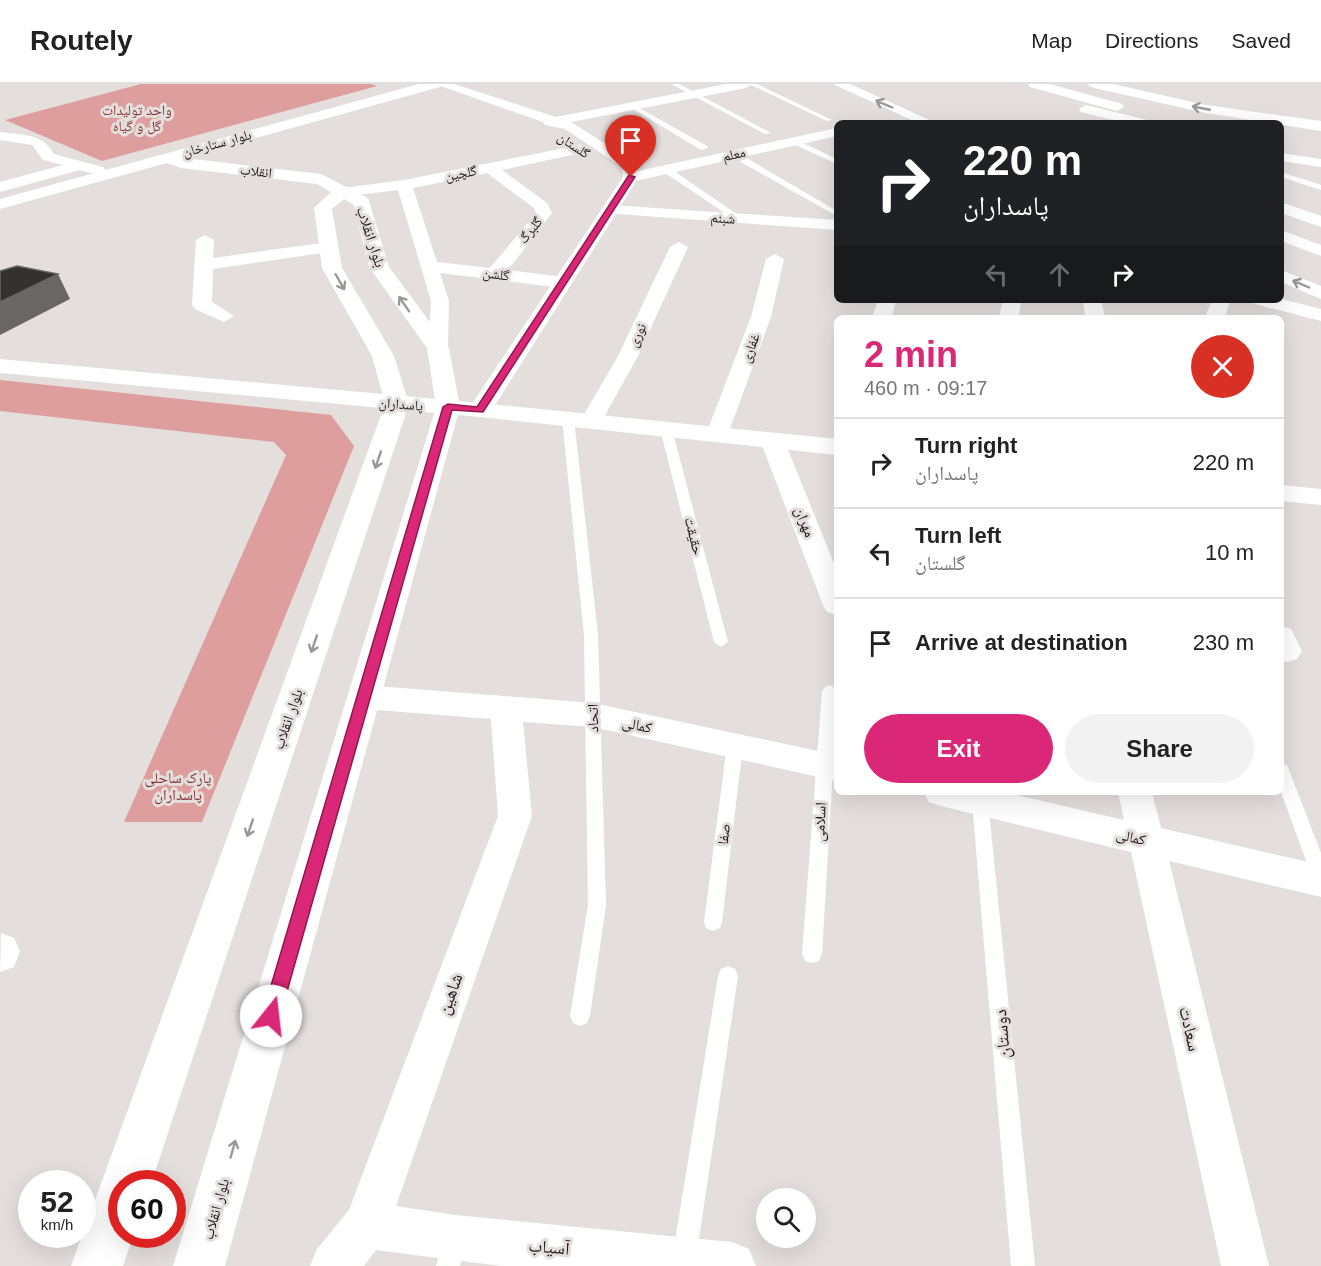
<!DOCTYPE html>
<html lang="en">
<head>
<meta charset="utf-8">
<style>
	:root { --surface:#fff; --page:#f2f2f2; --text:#222; --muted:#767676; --line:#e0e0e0; --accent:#db2777 }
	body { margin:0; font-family:Arial,"Noto Naskh Arabic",sans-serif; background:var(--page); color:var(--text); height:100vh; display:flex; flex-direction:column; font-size:22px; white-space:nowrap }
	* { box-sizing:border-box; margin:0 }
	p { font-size:20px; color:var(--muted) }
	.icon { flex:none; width:33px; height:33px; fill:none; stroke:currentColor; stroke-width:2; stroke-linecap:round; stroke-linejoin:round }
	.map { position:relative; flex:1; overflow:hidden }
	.side { position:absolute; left:834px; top:231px; width:450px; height:480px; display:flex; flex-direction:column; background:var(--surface); border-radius:9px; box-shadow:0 6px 24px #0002 }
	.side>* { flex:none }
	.hud { position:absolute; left:834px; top:36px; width:450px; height:183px; border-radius:9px; box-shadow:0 6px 24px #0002; background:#202124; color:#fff; overflow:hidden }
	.fabs { position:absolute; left:756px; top:1104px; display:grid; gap:12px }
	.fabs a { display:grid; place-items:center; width:60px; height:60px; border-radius:50%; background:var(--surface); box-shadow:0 6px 24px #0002; font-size:30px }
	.speed { position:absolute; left:18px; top:1086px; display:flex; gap:12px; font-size:30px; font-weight:700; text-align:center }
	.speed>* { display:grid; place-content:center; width:78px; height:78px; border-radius:50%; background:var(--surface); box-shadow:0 6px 24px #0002; line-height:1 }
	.speed small { font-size:15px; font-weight:400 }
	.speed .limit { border:9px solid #d22; background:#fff; color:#111 }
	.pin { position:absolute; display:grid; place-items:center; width:51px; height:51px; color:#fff; margin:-62px -26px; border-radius:50% 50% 50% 0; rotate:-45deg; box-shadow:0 0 6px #0007 }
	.pin .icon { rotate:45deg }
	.me { position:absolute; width:66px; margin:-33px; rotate:16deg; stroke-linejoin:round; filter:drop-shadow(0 0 4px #0008) }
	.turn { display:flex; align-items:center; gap:21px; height:126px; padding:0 30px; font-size:27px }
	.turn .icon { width:78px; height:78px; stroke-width:2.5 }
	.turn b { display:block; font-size:42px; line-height:51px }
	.lanes { display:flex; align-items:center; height:57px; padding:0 30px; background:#0003; justify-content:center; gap:30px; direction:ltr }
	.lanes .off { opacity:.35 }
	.round { display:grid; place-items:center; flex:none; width:63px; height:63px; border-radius:32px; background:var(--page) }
	.head { display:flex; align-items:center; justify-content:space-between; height:102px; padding:0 30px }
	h1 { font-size:36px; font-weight:700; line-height:45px; color:var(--accent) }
	.cta { display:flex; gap:12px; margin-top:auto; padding:12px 30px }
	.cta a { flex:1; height:69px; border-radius:36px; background:var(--accent); color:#fff; font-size:24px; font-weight:700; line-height:69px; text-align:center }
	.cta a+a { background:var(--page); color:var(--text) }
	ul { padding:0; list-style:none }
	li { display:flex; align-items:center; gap:18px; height:90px; padding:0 30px; border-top:2px solid var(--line) }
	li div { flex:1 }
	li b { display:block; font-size:22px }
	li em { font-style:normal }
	header { display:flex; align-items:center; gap:36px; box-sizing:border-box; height:84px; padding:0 30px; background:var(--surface); border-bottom:2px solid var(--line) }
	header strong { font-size:28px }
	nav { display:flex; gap:33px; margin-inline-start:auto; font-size:21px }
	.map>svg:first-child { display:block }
</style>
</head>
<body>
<header>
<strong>Routely</strong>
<nav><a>Map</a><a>Directions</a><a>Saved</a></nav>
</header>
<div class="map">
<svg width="1321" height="1182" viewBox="0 0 1321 1182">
	<rect width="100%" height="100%" fill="#e4dfdc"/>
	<g fill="#dd9e9d">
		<polygon points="141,0 371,0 377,2 102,77 5,36"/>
		<polygon points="0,296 331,331 354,362 202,738 124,738 286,371 274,358 0,327"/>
	</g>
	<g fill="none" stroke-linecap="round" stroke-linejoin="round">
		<g fill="#fff" fill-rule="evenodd">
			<polygon points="671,0 679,0 771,49 765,50"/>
			<polygon points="749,0 757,0 832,36 827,37"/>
			<polygon points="632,20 707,62 708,64 701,66 630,23"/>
			<polygon points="794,55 837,75 837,80 791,59"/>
			<polygon points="730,68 736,68 837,127 837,132 730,72"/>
			<polygon points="662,83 668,83 744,135 737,137 662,87"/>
			<polygon points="1281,88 1321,101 1321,106 1281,93"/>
			<polygon points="568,332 574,335 598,551 606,821 590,932 587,939 580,942 573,939 570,932 588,821 584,551 562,335"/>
			<polygon points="666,342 672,345 728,558 721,563 714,558 660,345"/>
			<polygon points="830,601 837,606 837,617 822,870 819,877 812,879 805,877 802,870 822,607 825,603"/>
			<polygon points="735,655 741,656 743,661 722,838 720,844 713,847 706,844 704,838 727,661 729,656"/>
			<polygon points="1281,679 1287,681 1289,686 1321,769 1321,801 1315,799 1312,793 1281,708"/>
			<polygon points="980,710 986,712 988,717 1035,1182 1011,1182 972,717 974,712"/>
			<polygon points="728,882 735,885 738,892 695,1182 671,1182 718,892 721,885"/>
			<polygon points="454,1145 462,1149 466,1157 460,1182 436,1182 446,1149"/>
		</g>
		<g fill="#fff" fill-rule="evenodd">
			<polygon points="435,0 454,0 556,33 726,0 752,0 746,4 571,38 634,78 638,87 837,44 837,52 631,98 623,93 622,83 565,45 545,41 543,38"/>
			<polygon points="833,0 850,0 936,39 918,39"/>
			<polygon points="1086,21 1147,36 1149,39 1126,39 1081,28 1079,25"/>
			<path d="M 0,48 C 22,51 43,49 54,70 L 103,83 L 106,86 L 98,91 L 80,86 L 0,108 L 0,98 L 63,81 L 43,76 L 32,61 L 0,56 Z"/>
			<path d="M 580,61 L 587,65 L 585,68 L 502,86 L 547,119 L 552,129 L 508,186 L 570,194 L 572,198 L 570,202 L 563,204 L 440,189 L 449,217 L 448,264 L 445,268 L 431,268 L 428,264 L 431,217 L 398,106 L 341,113 L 333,108 L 335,105 L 404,96 ZM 487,89 L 534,124 L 536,129 L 490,184 L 437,178 L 413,104 Z"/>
			<polygon points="1281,69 1321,75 1321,83 1281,77"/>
			<polygon points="1281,118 1321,132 1321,143 1281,129"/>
			<polygon points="610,121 837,136 837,146 604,129 602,126"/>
			<polygon points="1281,146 1321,161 1321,172 1281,157"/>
			<polygon points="205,151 214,156 213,174 329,158 338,163 329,168 213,185 212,218 234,232 224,238 195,225 192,221 196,156"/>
			<polygon points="679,158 688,163 637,274 599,342 583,342 580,337 617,274 670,163"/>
			<polygon points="775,170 784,175 771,233 728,350 725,355 709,355 706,350 751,233 766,175"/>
			<polygon points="1281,186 1321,202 1321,215 1281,198"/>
			<polygon points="1281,215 1321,225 1321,237 1255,220 1253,216"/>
			<polygon points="878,216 896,216 892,234 872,234"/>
			<polygon points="1003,216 1021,216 1019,234 999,234"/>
			<polygon points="1083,216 1101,216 1105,234 1085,234"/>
			<polygon points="1212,216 1230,216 1225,234 1205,234"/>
			<polygon points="772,349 780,351 784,356 837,487 837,531 827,528 823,521 760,356 764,351"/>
			<polygon points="1281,542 1291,545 1302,567 1297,575 1287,578 1281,576"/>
			<polygon points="363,601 593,619 837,671 837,697 593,643 523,638 532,732 396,1122 455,1131 732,1158 749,1165 756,1182 501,1182 376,1166 364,1182 310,1182 317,1165 349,1126 498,732 491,635 363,625 352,621 348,613 352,605"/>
			<polygon points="924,708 1003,708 1124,736 1118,708 1152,708 1161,744 1321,781 1321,813 1169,777 1269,1182 1221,1182 1131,768 941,722 929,718"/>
			<polygon points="1,849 14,854 20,867 14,883 0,888"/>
		</g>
		<polygon fill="#fff" fill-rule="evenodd" points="631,88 639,93 492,326 489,331 480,333 471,331 468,326 623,93"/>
		<g fill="#fff" fill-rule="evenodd">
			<polygon points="0,275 480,319 837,355 837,371 480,333 0,289"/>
			<polygon points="1281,401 1321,405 1321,421 1281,417"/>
		</g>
		<polygon fill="#fff" fill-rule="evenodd" points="419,0 442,0 440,3 184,74 321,90 368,114 389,183 449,264 460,323 225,1182 173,1182 436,323 427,264 369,183 354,121 344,115 332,125 342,184 394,272 409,320 151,1100 122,1100 122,1150 134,1150 123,1182 71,1182 385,320 372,272 322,184 314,124 331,108 317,100 181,84 167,79 0,125 0,115"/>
		<g fill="#fff" fill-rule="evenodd">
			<polygon points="1028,0 1050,0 1122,20 1124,23 1117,27 1030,3"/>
			<polygon points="1087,0 1113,0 1206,21 1321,37 1321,47 1206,29 1094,4"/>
		</g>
	</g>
	<polygon fill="#696663" points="58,190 70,215 0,251 0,218"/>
	<polygon fill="#34322f" stroke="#696663" stroke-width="1.5" points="17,182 58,190 0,218 0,187"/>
	<defs><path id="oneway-shaft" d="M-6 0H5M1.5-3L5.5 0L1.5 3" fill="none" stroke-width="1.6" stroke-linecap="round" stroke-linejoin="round" transform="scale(1.5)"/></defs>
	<g stroke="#9a9998">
		<use href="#oneway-shaft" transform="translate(884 20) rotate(-157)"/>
		<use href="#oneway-shaft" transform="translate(1201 24) rotate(-169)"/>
		<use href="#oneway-shaft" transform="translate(340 198) rotate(60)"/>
		<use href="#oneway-shaft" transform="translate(1301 200) rotate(-157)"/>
		<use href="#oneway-shaft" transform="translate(404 220) rotate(-125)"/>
		<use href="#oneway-shaft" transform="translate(378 376) rotate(109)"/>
		<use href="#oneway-shaft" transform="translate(314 560) rotate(109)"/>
		<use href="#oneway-shaft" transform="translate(250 744) rotate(109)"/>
		<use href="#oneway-shaft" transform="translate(233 1065) rotate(-74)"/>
	</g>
	<polygon fill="#db2777" stroke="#8e194d" stroke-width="1.5" points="629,91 635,93 483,328 452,326 280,932 278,938 271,941 265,938 262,932 443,323 448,320 477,323"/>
	<g text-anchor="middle" stroke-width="6" stroke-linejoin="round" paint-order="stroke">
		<g font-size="14" fill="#833034" stroke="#e4dfdc">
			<text x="137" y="31">واحد تولیدات<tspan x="137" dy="16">گل و گیاه</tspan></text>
		</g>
		<g font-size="14" fill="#1e1c1b" stroke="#e4dfdc">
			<text transform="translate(217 59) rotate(-15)" y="5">بلوار ستارخان</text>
			<text transform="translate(574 61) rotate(34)" y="5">گلستان</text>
			<text transform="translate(734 70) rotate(-12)" y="5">معلم</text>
			<text transform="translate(256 87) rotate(7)" y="5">انقلاب</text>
			<text transform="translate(461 89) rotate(-11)" y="5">گلچین</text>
			<text transform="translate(723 134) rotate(4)" y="5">شبنم</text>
			<text transform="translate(530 146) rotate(-51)" y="5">گلبرگ</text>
			<text transform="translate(496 190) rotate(7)" y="5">گلشن</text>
			<text transform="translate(637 251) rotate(-65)" y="5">نوری</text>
			<text transform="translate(750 264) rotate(-70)" y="5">غفاری</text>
			<text transform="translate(401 320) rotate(4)" y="5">پاسداران</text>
		</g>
		<g font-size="15" fill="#1e1c1b" stroke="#e4dfdc">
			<text transform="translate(371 153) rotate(72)" y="5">بلوار انقلاب</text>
			<text transform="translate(805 438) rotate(68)" y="5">مهران</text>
			<text transform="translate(694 452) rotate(76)" y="5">حقیقت</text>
			<text transform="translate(593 634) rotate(-91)" y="5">اتحاد</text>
			<text transform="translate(288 635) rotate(-71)" y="5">بلوار انقلاب</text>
			<text transform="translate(637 641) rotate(12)" y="5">کمالی</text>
			<text transform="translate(820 738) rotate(-87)" y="5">اسلامی</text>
			<text transform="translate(724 750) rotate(-83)" y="5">صفا</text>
			<text transform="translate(1131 753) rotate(13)" y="5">کمالی</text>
			<text transform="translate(216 1125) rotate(-74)" y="5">بلوار انقلاب</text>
		</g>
		<g font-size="15" fill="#833034" stroke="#e4dfdc">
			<text x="178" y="699">پارک ساحلی<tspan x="178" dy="17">پاسداران</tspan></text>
		</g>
		<g font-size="18" fill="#1e1c1b" stroke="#e4dfdc">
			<text transform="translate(450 910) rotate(-70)" y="6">شاهین</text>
			<text transform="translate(1190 945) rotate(77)" y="6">سعادت</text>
			<text transform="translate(1002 950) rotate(-95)" y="6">دوستان</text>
			<text transform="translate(549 1163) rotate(5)" y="6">آسیاب</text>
		</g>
	</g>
</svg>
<div class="fabs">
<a><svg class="icon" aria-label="search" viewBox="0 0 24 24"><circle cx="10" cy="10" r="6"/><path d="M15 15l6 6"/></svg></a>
</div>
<div class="speed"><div>52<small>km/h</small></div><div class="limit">60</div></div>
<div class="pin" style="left:631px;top:93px;background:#d93025"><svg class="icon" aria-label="arrive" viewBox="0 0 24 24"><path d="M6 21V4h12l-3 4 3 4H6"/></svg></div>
<svg class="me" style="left:271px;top:932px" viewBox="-20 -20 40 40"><circle r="19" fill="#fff"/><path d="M0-13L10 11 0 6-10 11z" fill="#db2777"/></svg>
<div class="hud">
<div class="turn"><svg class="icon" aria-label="right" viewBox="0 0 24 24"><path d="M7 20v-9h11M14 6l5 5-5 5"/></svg><div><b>220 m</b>پاسداران</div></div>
<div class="lanes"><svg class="icon off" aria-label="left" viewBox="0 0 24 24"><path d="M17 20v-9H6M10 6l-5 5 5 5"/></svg><svg class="icon off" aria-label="ahead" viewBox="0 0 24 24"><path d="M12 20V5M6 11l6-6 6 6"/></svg><svg class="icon" aria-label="right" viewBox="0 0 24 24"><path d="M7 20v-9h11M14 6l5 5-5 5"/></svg></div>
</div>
<section class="side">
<div class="head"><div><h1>2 min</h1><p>460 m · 09:17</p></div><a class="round" style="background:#d93025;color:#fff"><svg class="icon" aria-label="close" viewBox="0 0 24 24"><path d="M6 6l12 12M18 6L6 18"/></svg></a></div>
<ul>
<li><svg class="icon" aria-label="right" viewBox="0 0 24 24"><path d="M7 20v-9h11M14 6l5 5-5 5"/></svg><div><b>Turn right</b><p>پاسداران</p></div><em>220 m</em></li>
<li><svg class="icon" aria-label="left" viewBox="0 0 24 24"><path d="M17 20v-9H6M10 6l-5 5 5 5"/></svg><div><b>Turn left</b><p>گلستان</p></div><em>10 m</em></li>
<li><svg class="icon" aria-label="arrive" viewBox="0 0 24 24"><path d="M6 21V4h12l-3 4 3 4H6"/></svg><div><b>Arrive at destination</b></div><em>230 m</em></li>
</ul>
<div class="cta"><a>Exit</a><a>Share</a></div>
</section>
</div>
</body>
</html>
